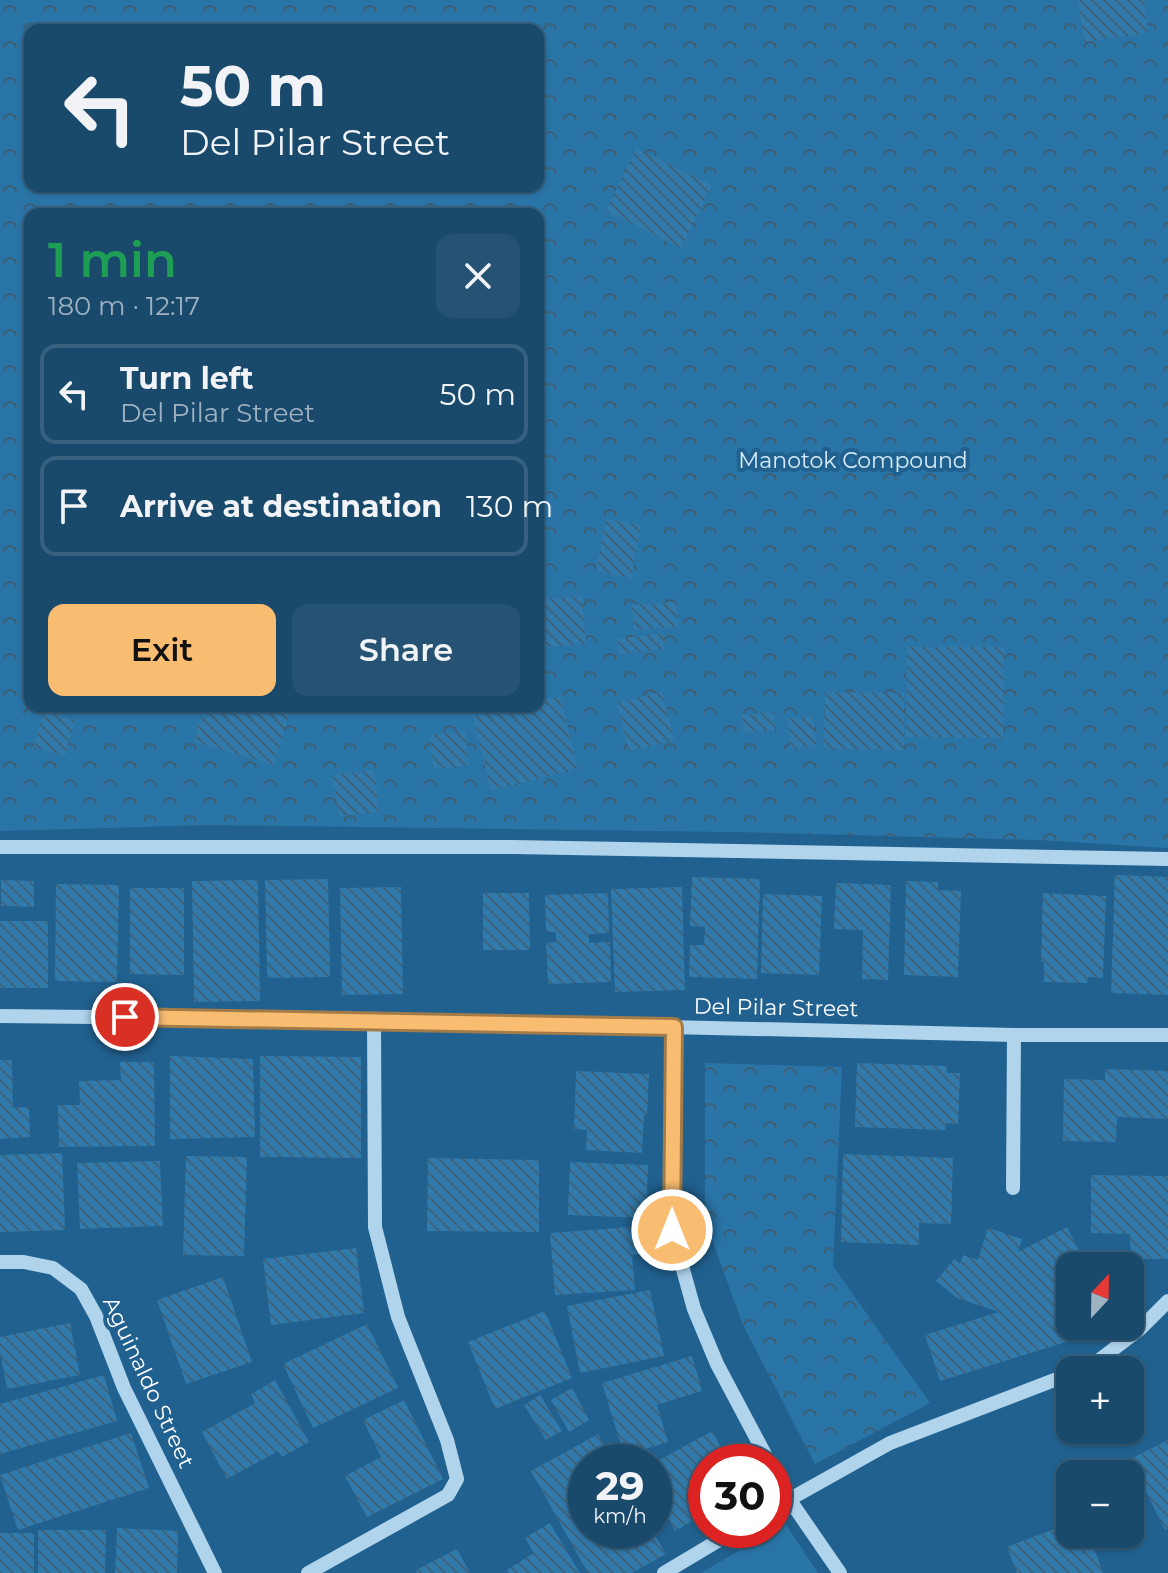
<!DOCTYPE html>
<html lang="en">
<head>
<meta charset="utf-8">
<style>
	:root { --surface:#19496b; --page:#265373; --text:#f1f3f6; --muted:#9fb2c1; --line:#37617e; --accent:#f9bd71 }
	body { margin:0; font-family:Montserrat,sans-serif; background:var(--page); color:var(--text); height:100vh; display:flex; flex-direction:column; font-size:30px; white-space:nowrap }
	* { box-sizing:border-box; margin:0 }
	p { font-size:26px; color:var(--muted) }
	.icon { flex:none; width:44px; height:44px; fill:none; stroke:currentColor; stroke-width:2; stroke-linecap:round; stroke-linejoin:round }
	.map { position:relative; flex:1; overflow:hidden }
	.panel { position:absolute; left:24px; top:208px; width:520px; height:504px; display:flex; flex-direction:column; background:var(--surface); border-radius:16px; box-shadow:0 2px 6px #0004,0 0 0 2px var(--line) }
	.panel>* { flex:none }
	.hud { position:absolute; left:24px; top:24px; width:520px; height:168px; border-radius:16px; box-shadow:0 2px 6px #0004,0 0 0 2px var(--line); background:#19496b; color:var(--text); overflow:hidden }
	.needle { width:52px; rotate:22deg }
	.controls { position:absolute; left:1056px; top:1252px; display:grid; gap:16px }
	.controls a { display:grid; place-items:center; width:88px; height:88px; border-radius:16px; background:var(--surface); box-shadow:0 2px 6px #0004,0 0 0 2px var(--line); font-size:40px }
	.speed { position:absolute; left:568px; top:1444px; display:flex; gap:16px; font-size:40px; font-weight:700; text-align:center }
	.speed>* { display:grid; place-content:center; width:104px; height:104px; border-radius:50%; background:var(--surface); box-shadow:0 2px 6px #0004,0 0 0 2px var(--line); line-height:1 }
	.speed small { font-size:20px; font-weight:400 }
	.speed .limit { border:12px solid #d22; background:#fff; color:#111 }
	.pin { position:absolute; display:grid; place-items:center; width:68px; height:68px; color:#fff; margin:-34px; border:4px solid #fff; border-radius:50%; box-shadow:0 2px 8px #0007 }
	.me { position:absolute; width:88px; margin:-44px; rotate:0deg; stroke-linejoin:round; filter:drop-shadow(0 0 6px #0008) }
	.turn { display:flex; align-items:center; gap:28px; height:168px; padding:0 24px; font-size:36px }
	.turn .icon { width:104px; height:104px; stroke-width:2.5 }
	.turn b { display:block; font-size:56px; line-height:68px }
	.round { display:grid; place-items:center; flex:none; width:84px; height:84px; border-radius:16px; background:var(--page) }
	.overview { display:flex; align-items:center; justify-content:space-between; height:136px; padding:0 24px }
	h1 { font-size:48px; font-weight:600; line-height:60px; color:#1e9e55 }
	.cta { display:flex; gap:16px; margin-top:auto; padding:16px 24px }
	.cta a { flex:1; height:92px; border-radius:16px; background:var(--accent); color:#111; font-size:32px; font-weight:600; line-height:92px; text-align:center }
	.cta a+a { background:var(--page); color:var(--text) }
	ul { padding:0; list-style:none }
	li { display:flex; align-items:center; gap:24px; height:100px; margin:0 16px 12px; padding:0 8px; border:4px solid var(--line); border-radius:16px }
	li div { flex:1 }
	li b { display:block; font-size:30px }
	li em { font-style:normal }
	.map>svg:first-child { display:block }
</style>
</head>
<body>
<div class="map">
<svg width="1168" height="1573" viewBox="0 0 1168 1573">
	<defs>
		<pattern id="forest-crowns" width="20" height="18" patternUnits="userSpaceOnUse" patternTransform="scale(2)"><rect width="20" height="18" fill="#2a75a7"/><path d="M2 6a3 3 0 1 1 6 0M12 15a3 3 0 1 1 6 0" fill="none" stroke="#3d5e75"/></pattern>
		<pattern id="building-back-hatch" width="6" height="6" patternUnits="userSpaceOnUse" patternTransform="scale(2)"><rect width="6" height="6" fill="#317aac"/><path d="M-1 5l2 2M0 0l6 6M5-1l2 2" fill="none" stroke="#3e637c"/></pattern>
	</defs>
	<rect width="100%" height="100%" fill="#21618f"/>
	<g fill="url(#forest-crowns)" fill-rule="evenodd">
		<path d="M 0,0 L 1168,0 L 1168,848 L 1039,840 L 735,832 L 208,825 L 0,831 ZM 30,30 L 538,30 L 538,186 L 30,186 ZM 30,214 L 538,214 L 538,706 L 30,706 Z"/>
		<polygon points="705,1063 842,1067 833,1266 930,1403 815,1464 743,1325 705,1220"/>
	</g>
	<polygon fill="#2a75a7" points="784,1522 818,1573 701,1573 774,1530"/>
	<g fill="url(#building-back-hatch)">
		<polygon points="1078,0 1144,0 1148,33 1084,42"/>
		<polygon points="636,148 712,185 681,248 606,211"/>
		<polygon points="606,519 641,525 631,578 596,571"/>
		<polygon points="582,596 586,644 543,647 539,599"/>
		<polygon points="676,602 678,627 634,630 632,605"/>
		<polygon points="663,633 664,649 619,654 617,639"/>
		<polygon points="907,647 1004,647 1003,738 906,737"/>
		<polygon points="662,692 674,740 629,751 617,703"/>
		<polygon points="825,692 904,693 904,750 824,749"/>
		<polygon points="560,696 578,769 491,790 473,717 520,706 538,706 538,702"/>
		<polygon points="204,706 292,706 274,765 194,742"/>
		<polygon points="44,711 75,720 65,756 34,747"/>
		<polygon points="773,712 775,730 744,732 742,715"/>
		<polygon points="813,716 816,746 791,749 788,719"/>
		<polygon points="465,731 469,765 434,769 430,735"/>
		<polygon points="374,770 379,812 339,816 333,775"/>
		<polygon points="1115,875 1168,877 1168,995 1111,993"/>
		<polygon points="692,877 760,879 757,979 689,977 690,945 704,945 705,927 690,926"/>
		<polygon points="328,879 330,977 267,978 265,880"/>
		<polygon points="1,880 34,881 34,907 1,906"/>
		<polygon points="258,880 260,1001 194,1002 192,881"/>
		<polygon points="906,881 938,882 938,890 961,891 958,977 904,975"/>
		<polygon points="836,883 891,885 888,980 862,979 863,930 834,929"/>
		<polygon points="56,884 119,885 117,982 55,981"/>
		<polygon points="401,887 403,994 342,995 340,888"/>
		<polygon points="682,887 685,990 615,992 611,889"/>
		<polygon points="130,888 184,888 184,975 130,974"/>
		<polygon points="483,893 529,893 530,950 483,950"/>
		<polygon points="608,893 609,933 589,934 589,943 610,942 611,982 548,984 546,943 556,942 556,932 546,932 545,895"/>
		<polygon points="1043,893 1106,896 1103,978 1088,977 1087,983 1044,982 1044,962 1041,961"/>
		<polygon points="763,894 822,896 819,975 761,973"/>
		<rect x="0" y="921" width="48" height="67"/>
		<polygon points="170,1056 253,1059 255,1137 170,1139"/>
		<polygon points="260,1056 361,1057 361,1158 260,1157"/>
		<polygon points="0,1060 12,1060 13,1108 29,1107 30,1137 0,1139"/>
		<polygon points="120,1062 154,1062 155,1146 59,1147 58,1105 80,1105 79,1081 121,1080"/>
		<polygon points="857,1063 947,1066 947,1073 960,1073 958,1124 946,1123 945,1130 855,1127"/>
		<polygon points="1105,1069 1168,1071 1168,1119 1117,1117 1116,1142 1063,1141 1064,1079 1105,1080"/>
		<polygon points="576,1071 649,1074 647,1115 644,1115 642,1153 586,1150 587,1130 574,1129"/>
		<polygon points="62,1153 65,1230 0,1232 0,1155"/>
		<polygon points="843,1154 953,1158 951,1224 919,1223 919,1245 841,1242"/>
		<polygon points="186,1156 247,1157 244,1256 183,1255"/>
		<polygon points="428,1158 539,1160 539,1232 427,1231"/>
		<polygon points="160,1161 163,1226 80,1229 77,1163"/>
		<polygon points="570,1162 648,1165 646,1218 568,1215"/>
		<polygon points="1091,1175 1168,1176 1168,1259 1131,1259 1130,1234 1091,1233"/>
		<polygon points="630,1227 630,1232 647,1230 648,1253 632,1255 635,1290 555,1295 550,1233"/>
		<polygon points="1067,1227 1087,1266 1070,1266 1070,1326 1115,1327 940,1381 925,1335 999,1312 957,1298 936,1281 954,1259 960,1264 963,1255 978,1260 988,1228 1022,1239 1018,1252"/>
		<polygon points="356,1248 364,1313 271,1325 263,1259"/>
		<polygon points="223,1277 252,1362 186,1384 157,1300"/>
		<polygon points="650,1290 664,1356 580,1373 567,1306"/>
		<polygon points="545,1311 572,1378 495,1409 468,1342"/>
		<polygon points="70,1323 80,1375 7,1389 0,1352 0,1337"/>
		<polygon points="367,1324 398,1388 313,1428 283,1364"/>
		<polygon points="692,1356 702,1391 657,1405 668,1442 624,1455 602,1383"/>
		<polygon points="104,1375 117,1421 0,1454 0,1404"/>
		<polygon points="275,1380 309,1442 282,1457 278,1451 227,1479 202,1432 255,1403 251,1394"/>
		<polygon points="572,1388 589,1420 569,1432 551,1400"/>
		<polygon points="540,1395 562,1431 546,1440 524,1405"/>
		<polygon points="404,1400 443,1479 367,1517 345,1476 381,1457 363,1420"/>
		<polygon points="712,1431 729,1462 706,1462 706,1513 675,1531 654,1493 654,1463"/>
		<polygon points="131,1433 149,1488 18,1530 0,1475"/>
		<polygon points="598,1434 614,1462 586,1462 586,1530 652,1530 666,1554 632,1573 588,1573 531,1471"/>
		<polygon points="1168,1440 1168,1528 1165,1530 1130,1459"/>
		<polygon points="550,1523 580,1573 509,1573 507,1570 534,1553 525,1538"/>
		<polygon points="1070,1523 1070,1534 1089,1534 1103,1573 1017,1573 1007,1547"/>
		<polygon points="117,1528 178,1531 177,1573 115,1573"/>
		<polygon points="38,1530 106,1530 105,1573 38,1573"/>
		<rect x="0" y="1533" width="34" height="40"/>
		<polygon points="457,1549 470,1573 417,1573 416,1570"/>
	</g>
	<g fill="none" stroke-linecap="round" stroke-linejoin="round">
		<g stroke="#b0d4ec" stroke-width="14">
			<polyline points="0,847 513,847 1168,859"/>
			<polyline points="0,1016 374,1020 1014,1035 1168,1035"/>
			<polyline points="674,1027 672,1230 694,1309 717,1364 769,1462"/>
			<polyline points="1013,1188 1014,1035"/>
			<polyline points="0,1262 24,1262 53,1268 81,1289 96,1316 124,1388 215,1573"/>
			<polyline points="1081,1370 1090,1367 1140,1329 1168,1301"/>
			<polyline points="774,1471 789,1499 840,1573"/>
			<polyline points="774,1508 890,1443 1070,1374"/>
			<polyline points="308,1573 448,1495 457,1479 447,1440 398,1317 375,1227 374,1020"/>
			<polyline points="664,1573 736,1530"/>
		</g>
	</g>
	<g fill="none" stroke-linecap="round" stroke-linejoin="round">
		<g stroke="#a27b49" stroke-width="20">
			<polyline id="route" points="125,1017 674,1027 672,1230"/>
		</g>
		<use href="#route" stroke="#f9bd71" stroke-width="14"/>
	</g>
	<g text-anchor="middle" stroke-width="8" stroke-linejoin="round" paint-order="stroke">
		<g font-size="22" fill="#d5ebf9" stroke="#21618f">
			<text x="853" y="468">Manotok Compound</text>
		</g>
		<g font-size="22" fill="#fff" stroke="#21618f">
			<text transform="translate(776 1007) rotate(1)" y="8">Del Pilar Street</text>
			<text transform="translate(149 1382) rotate(65)" y="8">Aguinaldo Street</text>
		</g>
	</g>
</svg>
<div class="controls">
<a><svg class="needle" viewBox="-14 -14 28 28"><path d="M0-13l5 13h-10z" fill="#e53935"/><path d="M0 13l5-13h-10z" fill="#9fb2c1"/></svg></a>
<a>+</a>
<a>−</a>
</div>
<div class="speed"><div>29<small>km/h</small></div><div class="limit">30</div></div>
<div class="pin" style="left:125px;top:1017px;background:#d93025"><svg class="icon" aria-label="arrive" viewBox="0 0 24 24"><path d="M6 21V4h12l-3 4 3 4H6"/></svg></div>
<svg class="me" style="left:672px;top:1230px" viewBox="-20 -20 40 40"><circle r="17" fill="#f9bd71" stroke="#fff" stroke-width="3"/><path d="M0-11L8 9 0 5-8 9z" fill="#fff"/></svg>
<div class="hud">
<div class="turn"><svg class="icon" aria-label="left" viewBox="0 0 24 24"><path d="M17 20v-9H6M10 6l-5 5 5 5"/></svg><div><b>50 m</b>Del Pilar Street</div></div>
</div>
<section class="panel">
<div class="overview"><div><h1>1 min</h1><p>180 m · 12:17</p></div><a class="round"><svg class="icon" aria-label="close" viewBox="0 0 24 24"><path d="M6 6l12 12M18 6L6 18"/></svg></a></div>
<ul>
<li><svg class="icon" aria-label="left" viewBox="0 0 24 24"><path d="M17 20v-9H6M10 6l-5 5 5 5"/></svg><div><b>Turn left</b><p>Del Pilar Street</p></div><em>50 m</em></li>
<li><svg class="icon" aria-label="arrive" viewBox="0 0 24 24"><path d="M6 21V4h12l-3 4 3 4H6"/></svg><div><b>Arrive at destination</b></div><em>130 m</em></li>
</ul>
<div class="cta"><a>Exit</a><a>Share</a></div>
</section>
</div>
</body>
</html>
